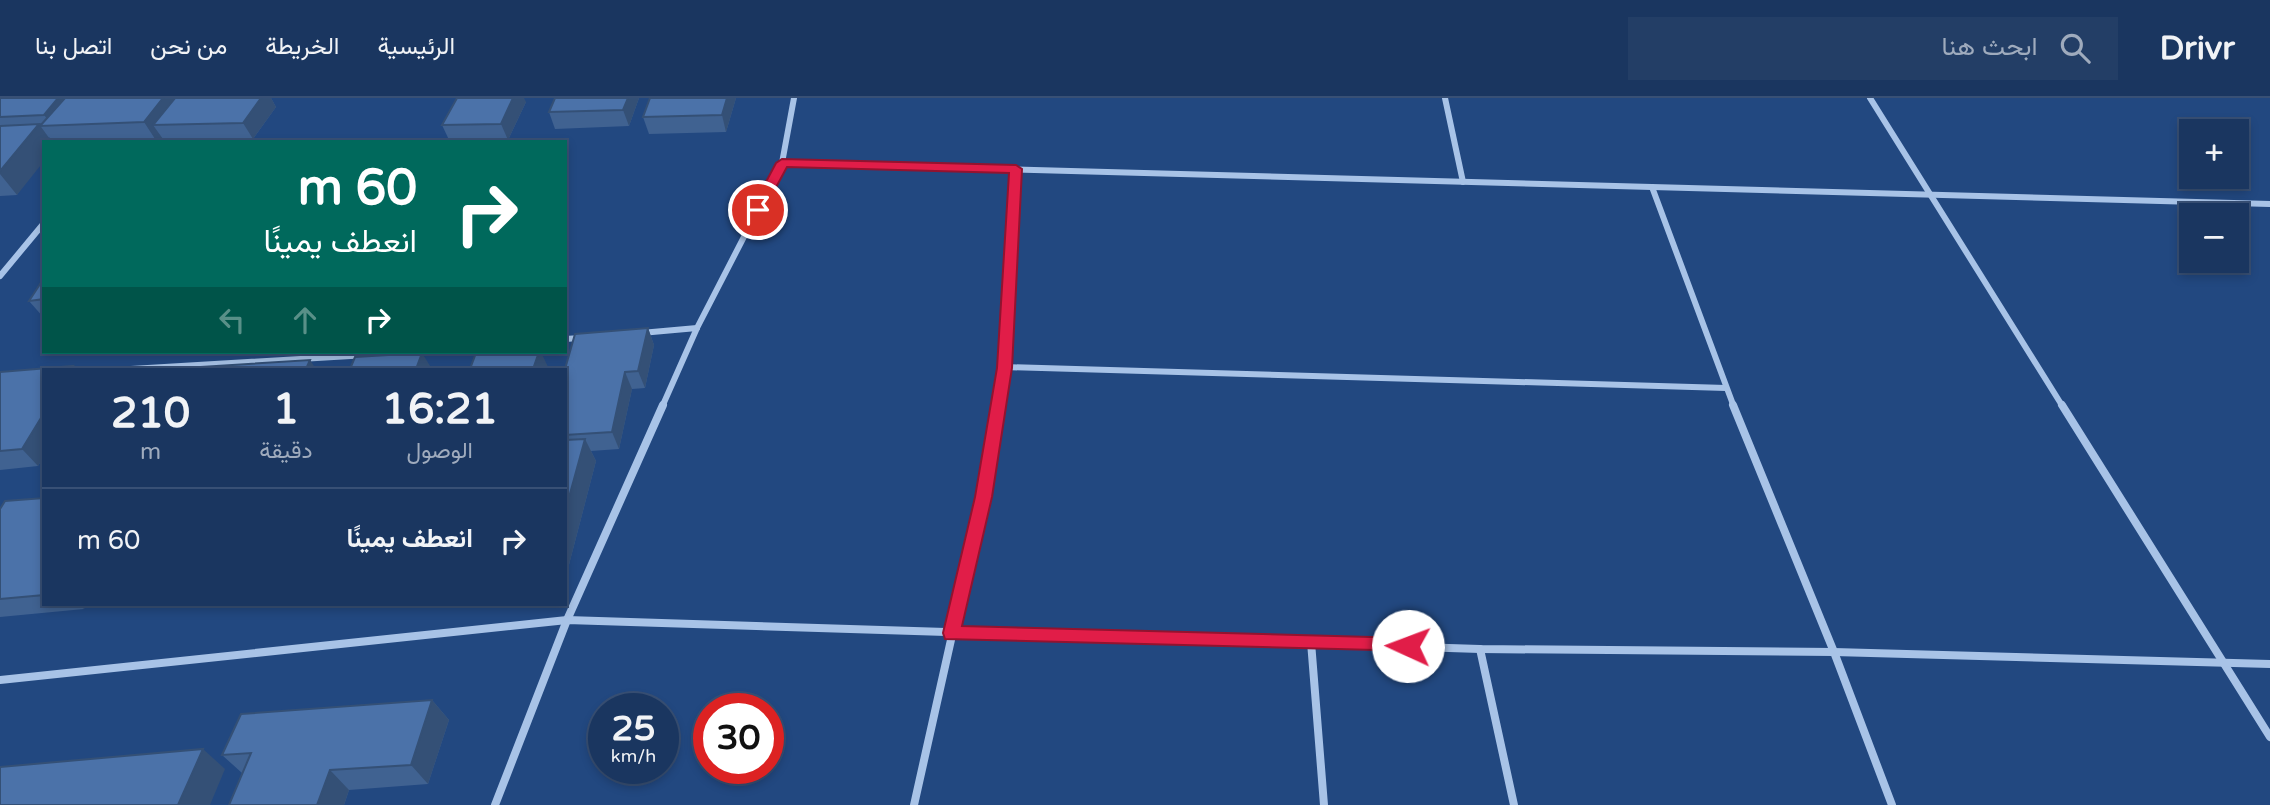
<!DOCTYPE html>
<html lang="ar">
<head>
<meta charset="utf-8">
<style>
	:root { --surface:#1a3660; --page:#233e66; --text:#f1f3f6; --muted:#9fabbd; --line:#385075 }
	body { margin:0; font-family:"Varela Round",Vazirmatn,sans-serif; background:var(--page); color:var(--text); direction:rtl; height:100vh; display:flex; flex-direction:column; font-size:26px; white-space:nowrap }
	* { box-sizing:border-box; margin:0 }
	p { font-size:23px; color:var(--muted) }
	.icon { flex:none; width:38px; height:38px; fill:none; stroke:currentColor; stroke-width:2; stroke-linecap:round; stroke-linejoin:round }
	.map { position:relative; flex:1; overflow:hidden; direction:ltr }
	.details { position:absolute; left:42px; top:270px; width:525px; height:238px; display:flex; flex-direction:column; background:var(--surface); border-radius:0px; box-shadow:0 4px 10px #0003,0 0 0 2px var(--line); direction:rtl }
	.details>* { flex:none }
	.guide { position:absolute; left:42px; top:42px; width:525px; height:214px; border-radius:0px; box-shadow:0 4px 10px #0003,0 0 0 2px var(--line); direction:rtl; background:#00695c; color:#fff; overflow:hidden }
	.buttons { position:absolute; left:2179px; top:21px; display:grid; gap:14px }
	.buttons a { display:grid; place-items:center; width:70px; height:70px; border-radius:0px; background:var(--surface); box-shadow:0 4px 10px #0003,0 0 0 2px var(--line); font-size:35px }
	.speed { position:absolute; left:588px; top:595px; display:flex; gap:14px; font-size:35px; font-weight:700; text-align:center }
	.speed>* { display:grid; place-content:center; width:91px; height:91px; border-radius:50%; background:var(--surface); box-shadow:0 4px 10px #0003,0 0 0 2px var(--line); line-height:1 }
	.speed small { font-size:18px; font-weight:400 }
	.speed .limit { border:10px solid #d22; background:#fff; color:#111 }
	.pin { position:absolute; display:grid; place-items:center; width:60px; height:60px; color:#fff; margin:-30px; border:4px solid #fff; border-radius:50%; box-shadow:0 2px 7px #0007 }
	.me { position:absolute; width:77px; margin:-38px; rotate:272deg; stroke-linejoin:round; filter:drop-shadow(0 0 5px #0008) }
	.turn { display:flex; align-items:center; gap:24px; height:147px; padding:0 35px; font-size:32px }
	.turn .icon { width:91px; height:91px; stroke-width:2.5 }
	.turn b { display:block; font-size:49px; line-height:60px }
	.lanes { display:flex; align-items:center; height:66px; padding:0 35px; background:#0003; justify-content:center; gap:35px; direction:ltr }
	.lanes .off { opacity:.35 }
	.eta { display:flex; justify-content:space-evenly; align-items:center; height:119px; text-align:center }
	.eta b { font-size:42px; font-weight:800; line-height:49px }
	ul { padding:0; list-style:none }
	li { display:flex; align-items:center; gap:21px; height:105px; padding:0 35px; border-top:2px solid var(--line) }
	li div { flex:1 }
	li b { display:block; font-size:26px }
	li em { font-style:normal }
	header { display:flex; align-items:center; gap:42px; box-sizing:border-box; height:98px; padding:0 35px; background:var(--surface); border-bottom:2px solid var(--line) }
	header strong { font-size:33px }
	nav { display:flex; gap:38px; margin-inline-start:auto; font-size:24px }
	.search { width:490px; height:63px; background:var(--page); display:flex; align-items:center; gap:18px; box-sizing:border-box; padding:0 24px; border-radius:0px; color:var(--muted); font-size:26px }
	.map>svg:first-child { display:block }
</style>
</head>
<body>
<header>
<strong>Drivr</strong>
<div class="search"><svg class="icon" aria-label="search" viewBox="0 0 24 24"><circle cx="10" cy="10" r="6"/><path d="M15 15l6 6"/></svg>ابحث هنا</div>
<nav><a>الرئيسية</a><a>الخريطة</a><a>من نحن</a><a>اتصل بنا</a></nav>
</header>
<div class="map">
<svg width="2270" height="707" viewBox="0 0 2270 707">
	<rect width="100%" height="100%" fill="#224880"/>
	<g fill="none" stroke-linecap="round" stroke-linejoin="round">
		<g stroke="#a8c3e7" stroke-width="6">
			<polyline points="1445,0 1463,84"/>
			<polyline points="1870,0 2063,309"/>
			<polyline points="782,65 2270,106"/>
			<polyline points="1652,89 1734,309"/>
			<polyline points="0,178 44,125"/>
			<polyline points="641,235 697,230"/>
			<polyline points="565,241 581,240"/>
			<polyline points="1005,269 1726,290"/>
			<polyline points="131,271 418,254"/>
			<polyline points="662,309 697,230 782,65 794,0"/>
			<polyline points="998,309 1005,269 1016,71"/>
		</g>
		<g stroke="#a8c3e7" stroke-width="8">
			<polyline points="1733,307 1834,554 1892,707"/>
			<polyline points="2062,307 2270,639"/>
			<polyline points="1311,544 1324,707"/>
			<polyline points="1480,551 1514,707"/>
			<polyline points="0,582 567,522 1480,551 1834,554 2270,566"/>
			<polyline points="495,707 567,522 663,307"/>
			<polyline points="914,707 983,399 999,307"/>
		</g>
	</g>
	<g fill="#406291">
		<polygon points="0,0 271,0 276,9 253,41 165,44 163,41 161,44 52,44 49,39 17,97 0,98"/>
		<polygon points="639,0 629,28 555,31 549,14"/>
		<polygon points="736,0 726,34 649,36 643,19"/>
		<polygon points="526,4 508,42 450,44 442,27"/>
		<polygon points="44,180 44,220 29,203"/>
		<polygon points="648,230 654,247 645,290 632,291 619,351 591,353 596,363 565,482 565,271"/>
		<polygon points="73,268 76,271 44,271 44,358 38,368 0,372 0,274"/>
		<polygon points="44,400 44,506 86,506 84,511 0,519 0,411"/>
		<polygon points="432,602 449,622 428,686 349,692 344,707 229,707 242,675 222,657"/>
	</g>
	<g fill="#345076">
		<polygon points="58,0 92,0 52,27 44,17"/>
		<polygon points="163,0 195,0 153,27 163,41 161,44 157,44 144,24"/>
		<polygon points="261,0 271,0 276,9 253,41 243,25"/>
		<polygon points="513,0 524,0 526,4 508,42 501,26"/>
		<polygon points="628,0 639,0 629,28 623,12"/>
		<polygon points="727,0 736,0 726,34 722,17"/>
		<polygon points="39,26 52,44 44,44 44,63 17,97 0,76 0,73"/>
		<polygon points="648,230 654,247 645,290 638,273"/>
		<polygon points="539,254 541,254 548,269 547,271 533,271"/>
		<polygon points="422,255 432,271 416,271"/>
		<polygon points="310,262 316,271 306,271"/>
		<polygon points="625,274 632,291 619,351 612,334"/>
		<polygon points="44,315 44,352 43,352 44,358 38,368 22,351"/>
		<polygon points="585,341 596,363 565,482 565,414"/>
		<polygon points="78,506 86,506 84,511"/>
		<polygon points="432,602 449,622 428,686 411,667"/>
		<polygon points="203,651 225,671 210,707 178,707"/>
		<polygon points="330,672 349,692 344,707 317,707"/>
	</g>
	<g fill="#4b72a9" stroke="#345076" stroke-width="2">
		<polygon points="0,0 58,0 44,17 0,19"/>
		<polygon points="65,0 163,0 144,24 40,28"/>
		<polygon points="175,0 261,0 243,25 153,27"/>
		<polygon points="457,0 513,0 501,26 442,27"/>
		<polygon points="555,0 628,0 623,12 549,14"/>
		<polygon points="650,0 727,0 722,17 643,19"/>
		<polygon points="39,26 0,73 0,28"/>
		<polygon points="44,180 44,201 29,203"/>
		<polygon points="648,230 638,273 625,274 612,334 565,337 565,271 575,236"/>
		<polygon points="504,254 539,254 533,271 470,271 476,255"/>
		<polygon points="422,255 416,271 350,271 355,259"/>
		<polygon points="310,262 306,271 200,271 201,269"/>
		<polygon points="73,268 71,271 44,271 44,315 22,351 0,353 0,274"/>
		<polygon points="585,341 565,414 565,342"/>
		<polygon points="44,400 44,497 0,501 0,411 5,403"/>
		<polygon points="432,602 411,667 330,672 317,707 229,707 251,655 222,657 241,616"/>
		<polygon points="203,651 178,707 0,707 0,669"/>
	</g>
	<polygon fill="#e11d48" stroke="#92132f" stroke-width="2" points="782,61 1016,67 1022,71 1012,270 992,399 962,528 1408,540 1417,548 1414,553 945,541 943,535 975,399 997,270 1009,75 787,69 762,115 753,115 751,112 776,65"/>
</svg>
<div class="buttons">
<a>+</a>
<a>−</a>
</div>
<div class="speed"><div>25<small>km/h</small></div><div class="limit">30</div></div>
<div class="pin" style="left:758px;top:112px;background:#d93025"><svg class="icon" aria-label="arrive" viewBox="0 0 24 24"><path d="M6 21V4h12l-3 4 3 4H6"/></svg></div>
<svg class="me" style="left:1408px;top:548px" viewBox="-20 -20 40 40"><circle r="19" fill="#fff"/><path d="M0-13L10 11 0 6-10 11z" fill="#e11d48"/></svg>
<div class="guide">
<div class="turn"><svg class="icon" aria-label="right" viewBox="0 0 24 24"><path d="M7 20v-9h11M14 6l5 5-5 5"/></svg><div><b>60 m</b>انعطف يمينًا</div></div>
<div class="lanes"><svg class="icon off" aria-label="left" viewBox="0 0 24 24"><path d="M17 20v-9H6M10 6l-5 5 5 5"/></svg><svg class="icon off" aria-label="ahead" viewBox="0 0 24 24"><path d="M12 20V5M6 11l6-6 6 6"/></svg><svg class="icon" aria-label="right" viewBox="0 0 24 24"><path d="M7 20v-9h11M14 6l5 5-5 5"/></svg></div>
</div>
<section class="details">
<div class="eta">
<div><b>16:21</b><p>الوصول</p></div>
<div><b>1</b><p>دقيقة</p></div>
<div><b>210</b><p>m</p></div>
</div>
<ul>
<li><svg class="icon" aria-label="right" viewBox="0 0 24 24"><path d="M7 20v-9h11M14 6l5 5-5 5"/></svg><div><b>انعطف يمينًا</b></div><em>60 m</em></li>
</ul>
</section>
</div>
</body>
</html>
